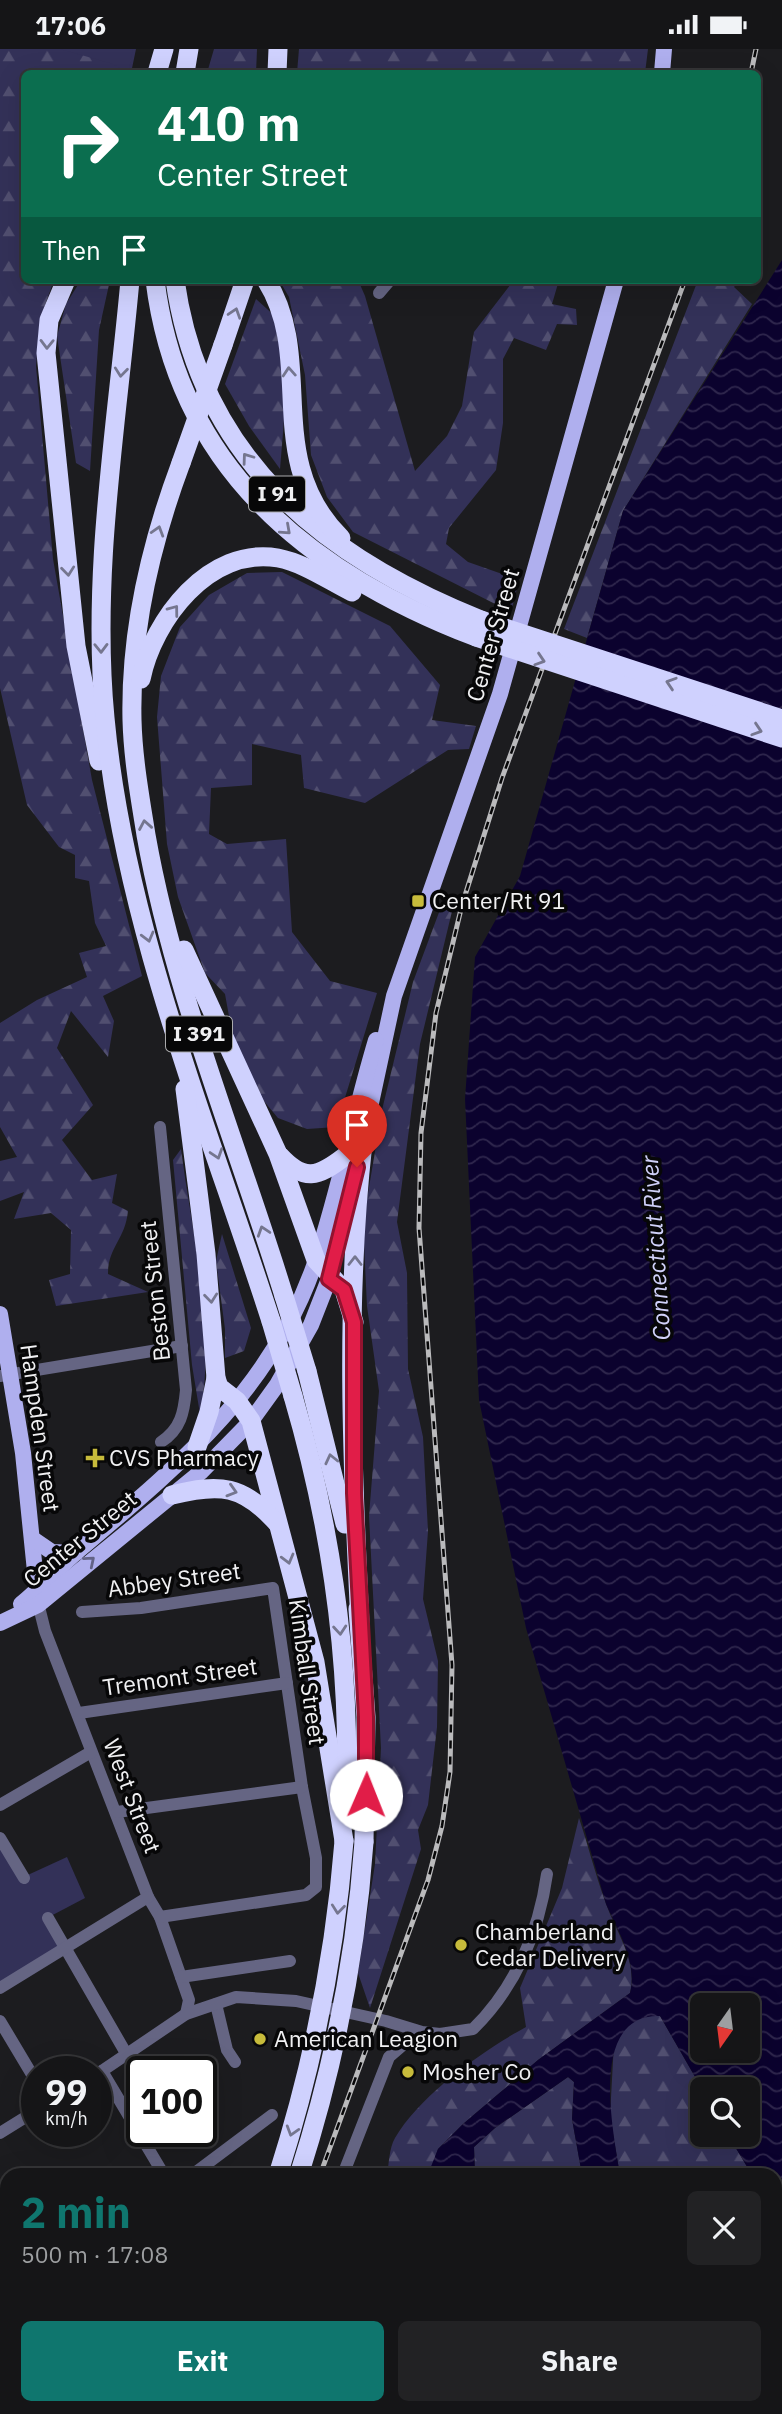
<!DOCTYPE html>
<html lang="en">
<head>
<meta charset="utf-8">
<style>
	:root { --surface:#151517; --page:#222224; --text:#f1f3f6; --muted:#9d9fa1; --line:#343436; --accent:#0f766e }
	body { margin:0; font-family:"IBM Plex Sans",sans-serif; background:var(--page); color:var(--text); height:100vh; display:flex; flex-direction:column; font-size:26px; white-space:nowrap }
	* { box-sizing:border-box; margin:0 }
	p { font-size:23px; color:var(--muted) }
	.icon { flex:none; width:38px; height:38px; fill:none; stroke:currentColor; stroke-width:2; stroke-linecap:round; stroke-linejoin:round }
	.map { position:relative; flex:1; overflow:hidden }
	.details { position:absolute; left:0px; top:2119px; width:782px; height:247px; display:flex; flex-direction:column; background:var(--surface); border-radius:21px 21px 0 0; box-shadow:0 7px 28px #0002,0 0 0 2px var(--line) }
	.details>* { flex:none }
	.guide { position:absolute; left:21px; top:21px; width:740px; height:214px; border-radius:10px; box-shadow:0 7px 28px #0002,0 0 0 2px var(--line); background:#0b6e4f; color:#fff; overflow:hidden }
	.needle { width:46px; rotate:194deg }
	.tools { position:absolute; left:690px; top:1944px; display:grid; gap:14px }
	.tools a { display:grid; place-items:center; width:70px; height:70px; border-radius:10px; background:var(--surface); box-shadow:0 7px 28px #0002,0 0 0 2px var(--line); font-size:35px }
	.speed { position:absolute; left:21px; top:2007px; display:flex; gap:14px; font-size:35px; font-weight:700; text-align:center }
	.speed>* { display:grid; place-content:center; width:91px; height:91px; border-radius:50%; background:var(--surface); box-shadow:0 7px 28px #0002,0 0 0 2px var(--line); line-height:1 }
	.speed small { font-size:18px; font-weight:400 }
	.speed .limit { border:4px solid #111; border-radius:10px; background:#fff; color:#111 }
	.pin { position:absolute; display:grid; place-items:center; width:60px; height:60px; color:#fff; margin:-72px -30px; border-radius:50% 50% 50% 0; rotate:-45deg; box-shadow:0 0 7px #0007 }
	.pin .icon { rotate:45deg }
	.me { position:absolute; width:77px; margin:-38px; rotate:1deg; stroke-linejoin:round; filter:drop-shadow(0 0 5px #0008) }
	.turn { display:flex; align-items:center; gap:24px; height:147px; padding:0 21px; font-size:32px }
	.turn .icon { width:91px; height:91px; stroke-width:2.5 }
	.turn b { display:block; font-size:49px; line-height:60px }
	.then { display:flex; align-items:center; height:66px; padding:0 21px; background:#0003; gap:14px; font-size:26px }
	.round { display:grid; place-items:center; flex:none; width:74px; height:74px; border-radius:10px; background:var(--page) }
	.summary { display:flex; align-items:center; justify-content:space-between; height:119px; padding:0 21px }
	h1 { font-size:42px; font-weight:700; line-height:52px; color:var(--accent) }
	.cta { display:flex; gap:14px; margin-top:auto; padding:14px 21px }
	.cta a { flex:1; height:80px; border-radius:10px; background:var(--accent); color:#fff; font-size:28px; font-weight:700; line-height:80px; text-align:center }
	.cta a+a { background:var(--page); color:var(--text) }
	.status { display:flex; justify-content:space-between; align-items:center; height:49px; padding:0 35px; background:var(--surface); direction:ltr }
	.status svg { height:19px; fill:currentColor }
	.map>svg:first-child { display:block }
</style>
</head>
<body>
<div class="status"><b>17:06</b><svg viewBox="0 0 49 12"><path d="M0 12V9h3v3zM5 12V6h3v6zM10 12V3h3v9zM15 12V0h3v12zM26 1h20v11H26zM47 4h2v5h-2z"/></svg></div>
<div class="map">
<svg width="782" height="2365" viewBox="0 0 782 2365">
	<defs>
		<pattern id="forest-firs" width="22" height="20" patternUnits="userSpaceOnUse" patternTransform="scale(1.75)"><rect width="22" height="20" fill="#333158"/><path d="M5 1l3.5 6h-7zM16 11l3.5 6h-7z" fill="#514f70"/></pattern>
		<pattern id="water-waves" width="16" height="10" patternUnits="userSpaceOnUse" patternTransform="scale(1.75)"><rect width="16" height="10" fill="#0b022e"/><path d="M0 5q4-4 8 0t8 0" fill="none" stroke="#2f274d"/></pattern>
	</defs>
	<rect width="100%" height="100%" fill="#1c1c1f"/>
	<g fill="url(#forest-firs)">
		<path d="M 0,0 L 136,0 L 131,24 L 24,24 L 24,231 L 54,231 L 40,270 L 36,317 L 53,510 L 92,731 L 142,927 L 103,947 L 114,972 L 108,1008 L 71,962 L 57,999 L 93,1056 L 62,1091 L 92,1131 L 117,1125 L 112,1154 L 128,1162 C 125,1191 108,1198 108,1225 L 148,1243 L 56,1257 L 49,1231 L 70,1225 L 71,1181 L 51,1164 L 14,1170 L 24,1143 L 0,1152 L 0,1112 L 17,1108 L 0,1078 L 0,974 L 37,951 L 87,928 L 79,904 L 106,897 L 95,874 L 89,832 L 75,829 L 75,806 L 59,798 L 27,756 L 0,639 Z"/>
		<polygon points="214,0 257,0 256,24 207,24"/>
		<polygon points="299,0 648,0 645,24 297,24"/>
		<polygon points="81,231 110,231 99,281 90,422 76,414 57,287 66,255"/>
		<polygon points="279,231 358,231 365,247 415,422 447,387 462,357 474,283 514,231 559,231 552,255 576,260 577,276 557,275 546,301 514,289 503,310 503,374 496,421 449,479 446,495 468,513 519,531 511,563 353,483 327,448 311,406 305,326 289,248"/>
		<polygon points="698,231 739,231 734,238 752,255 623,462 587,589 564,580"/>
		<polygon points="256,250 277,269 285,359 280,420 249,377 225,335"/>
		<polygon points="282,523 390,577 440,636 432,671 476,677 469,700 448,701 365,754 304,739 301,706 252,695 252,736 211,739 209,785 227,795 286,790 292,883 330,932 377,944 336,1078 307,1080 278,1069 258,1045 235,1000 225,945 205,924 178,848 167,795 157,668 161,627 180,578 209,546 247,524"/>
		<polygon points="444,850 454,854 420,995 397,1173 407,1224 408,1320 423,1388 428,1482 423,1550 438,1612 437,1678 428,1756 418,1781 421,1800 370,1959 358,1924 375,1815 381,1699 369,1467 379,1342 367,1257 363,1174 382,1061 413,933"/>
		<path d="M 181,1100 C 192,1187 217,1278 200,1365 L 192,1316 L 173,1111 Z"/>
		<polygon points="222,1185 251,1279 244,1302 225,1309 225,1280 216,1212"/>
		<path d="M 579,1769 C 588,1796 595,1824 605,1852 C 615,1882 638,1911 630,1944 L 538,2011 L 463,2075 L 438,2100 L 429,2126 L 387,2126 C 389,2115 389,2099 395,2089 C 420,2046 482,2002 526,1978 L 520,1939 L 562,1839 Z"/>
		<polygon points="642,1966 660,1967 702,2040 702,2086 728,2086 752,2126 620,2126 610,2067 614,1994 625,1979"/>
		<polygon points="568,2028 574,2033 572,2070 582,2126 475,2126 474,2098 495,2079"/>
		<polygon points="775,2165 782,2176 782,2365 461,2365 455,2359 775,2359"/>
	</g>
	<g fill="#333158">
		<polygon points="60,0 133,0 128,24 113,15"/>
		<polygon points="0,1797 19,1830 67,1808 85,1849 47,1869 61,1897 0,1933"/>
	</g>
	<path fill="url(#water-waves)" fill-rule="evenodd" d="M 782,211 L 782,2176 L 775,2165 L 775,2126 L 752,2126 L 728,2086 L 747,2086 L 747,2040 L 702,2040 L 660,1967 C 588,1965 613,2081 620,2126 L 582,2126 L 572,2070 L 574,2033 L 568,2028 L 495,2079 L 474,2098 L 475,2126 L 428,2125 L 438,2100 L 463,2075 L 538,2011 L 630,1944 C 638,1914 618,1882 606,1855 L 526,1579 L 479,1351 L 465,1050 L 475,908 L 520,827 L 623,462 ZM 702,1956 L 747,1956 L 747,2002 L 702,2002 Z"/>
	<g fill="none" stroke-linecap="round" stroke-linejoin="round">
		<g stroke="#656583" stroke-width="12">
			<polyline points="379,244 390,231"/>
			<path d="M 160,1078 L 186,1341 C 184,1363 181,1380 161,1393"/>
			<polyline points="0,1327 182,1297"/>
			<polyline points="37,1550 45,1582 148,1848 160,1868 189,1951 186,1965"/>
			<polyline points="82,1563 141,1559 273,1539 302,1738 316,1809 316,1838 306,1846 160,1868"/>
			<polyline points="79,1664 287,1634"/>
			<polyline points="0,1756 91,1703"/>
			<polyline points="117,1763 302,1738"/>
			<polyline points="0,1789 24,1829"/>
			<polyline points="48,1869 127,2006"/>
			<polyline points="181,1928 290,1912"/>
			<polyline points="0,1939 148,1848"/>
			<polyline points="216,1955 227,2001 235,2013"/>
			<polyline points="0,1972 37,2034"/>
			<polyline points="102,2022 164,2126"/>
			<path d="M 96,2026 L 186,1965 L 236,1948 L 296,1952 L 386,1972 L 422,1983 L 440,1985 L 473,1980 C 515,1939 539,1883 547,1825"/>
			<polyline points="0,2084 37,2061"/>
			<polyline points="346,2118 389,2008 418,1983"/>
			<polyline points="192,2126 272,2066"/>
			<polyline points="0,2253 7,2248"/>
		</g>
		<g stroke="#afafee" stroke-width="16">
			<polyline points="662,24 664,0"/>
			<polyline points="360,1105 394,947 500,645 616,231"/>
			<polyline points="0,1265 23,1404 37,1542"/>
			<polyline points="33,1490 52,1503 76,1504"/>
			<path d="M 21,1555 C 41,1539 59,1518 79,1501 C 178,1417 273,1340 316,1211 C 340,1139 354,1064 376,991"/>
			<polyline points="0,1574 38,1556 202,1422 251,1372 277,1336 311,1276 329,1230 353,1134"/>
		</g>
		<g stroke="#cfd1fe" stroke-width="19">
			<polyline points="157,24 164,0"/>
			<polyline points="185,24 189,0"/>
			<polyline points="277,24 278,0"/>
			<polyline points="66,231 49,271 46,304 76,597 99,712"/>
			<path d="M 130,231 C 117,376 91,524 105,669 C 124,874 208,1077 271,1272"/>
			<path d="M 155,231 C 178,419 309,524 476,588"/>
			<path d="M 175,231 C 200,409 323,508 481,571"/>
			<path d="M 266,231 C 317,312 261,410 341,489"/>
			<polyline points="223,296 245,231"/>
			<path d="M 181,414 C 150,497 130,582 132,671 C 133,710 140,748 146,786 C 174,944 237,1094 284,1247"/>
			<path d="M 141,630 C 153,571 209,497 278,509 C 304,514 328,531 352,543"/>
			<polyline points="184,901 278,1105 316,1211 344,1241 354,1273"/>
			<polyline points="185,1040 206,1205 216,1329 219,1338 237,1352 251,1372 315,1613 344,1792"/>
			<path d="M 280,1107 C 304,1133 318,1128 344,1108"/>
			<polyline points="307,1322 345,1475"/>
			<path d="M 293,1347 C 332,1480 351,1617 346,1756"/>
			<polyline points="197,1398 209,1363 216,1329"/>
			<path d="M 172,1446 C 220,1434 243,1436 277,1474"/>
			<polyline points="358,1560 366,1668 364,1793"/>
			<path d="M 360,1574 C 352,1415 345,1253 363,1094"/>
			<polyline points="168,2365 171,2359"/>
			<polyline points="190,2365 194,2359"/>
		</g>
		<g stroke="#bababc" stroke-width="5">
			<g id="rail">
				<polyline points="751,24 756,0"/>
				<polyline points="320,2126 428,1831 442,1777 450,1723 452,1616 419,1179 421,1084 436,964 462,856 502,729 685,231"/>
				<polyline points="230,2365 233,2359"/>
			</g>
		</g>
		<use href="#rail" stroke="#070708" stroke-width="2.5" stroke-dasharray="8" stroke-linecap="butt"/>
		<g stroke="#cfd1fe" stroke-width="19">
			<polyline points="181,414 223,296"/>
			<polyline points="481,571 782,670"/>
			<polyline points="476,588 782,689"/>
			<polyline points="284,1247 307,1322"/>
			<polyline points="271,1272 293,1347"/>
			<path d="M 278,2126 C 313,2016 335,1907 344,1792"/>
			<path d="M 299,2126 C 334,2017 356,1908 364,1793"/>
		</g>
	</g>
	<defs><path id="oneway-chevron" d="M-2-3.5L2.5 0L-2 3.5" fill="none" stroke-width="1.6" stroke-linecap="round" stroke-linejoin="round" transform="scale(1.75)"/></defs>
	<g stroke="#75768f">
		<use href="#oneway-chevron" transform="translate(235 264) rotate(-72)"/>
		<use href="#oneway-chevron" transform="translate(47 295) rotate(91)"/>
		<use href="#oneway-chevron" transform="translate(121 323) rotate(96)"/>
		<use href="#oneway-chevron" transform="translate(289 323) rotate(-94)"/>
		<use href="#oneway-chevron" transform="translate(247 409) rotate(-126)"/>
		<use href="#oneway-chevron" transform="translate(286 481) rotate(42)"/>
		<use href="#oneway-chevron" transform="translate(158 482) rotate(-73)"/>
		<use href="#oneway-chevron" transform="translate(68 522) rotate(84)"/>
		<use href="#oneway-chevron" transform="translate(174 561) rotate(-53)"/>
		<use href="#oneway-chevron" transform="translate(101 599) rotate(89)"/>
		<use href="#oneway-chevron" transform="translate(540 611) rotate(18)"/>
		<use href="#oneway-chevron" transform="translate(671 634) rotate(-162)"/>
		<use href="#oneway-chevron" transform="translate(757 681) rotate(18)"/>
		<use href="#oneway-chevron" transform="translate(145 776) rotate(-100)"/>
		<use href="#oneway-chevron" transform="translate(148 888) rotate(75)"/>
		<use href="#oneway-chevron" transform="translate(217 1105) rotate(72)"/>
		<use href="#oneway-chevron" transform="translate(263 1182) rotate(-108)"/>
		<use href="#oneway-chevron" transform="translate(355 1212) rotate(-90)"/>
		<use href="#oneway-chevron" transform="translate(211 1249) rotate(84)"/>
		<use href="#oneway-chevron" transform="translate(331 1410) rotate(-103)"/>
		<use href="#oneway-chevron" transform="translate(232 1442) rotate(17)"/>
		<use href="#oneway-chevron" transform="translate(288 1510) rotate(75)"/>
		<use href="#oneway-chevron" transform="translate(340 1581) rotate(85)"/>
		<use href="#oneway-chevron" transform="translate(338 1860) rotate(96)"/>
		<use href="#oneway-chevron" transform="translate(292 2082) rotate(107)"/>
	</g>
	<use stroke="#636386" href="#oneway-chevron" transform="translate(90 1512) rotate(-40)"/>
	<g fill="none" stroke-linecap="round" stroke-linejoin="round">
		<g stroke="#92132f" stroke-width="18">
			<polyline id="route" points="357,1118 329,1230 344,1241 354,1273 354,1444 366,1668 366,1746"/>
		</g>
		<use href="#route" stroke="#e11d48" stroke-width="12"/>
	</g>
	<g fill="#c7bb3b" stroke="#070708" stroke-width="2.5">
		<rect x="411" y="845" width="14" height="14" rx="3.5"/>
		<path d="M91.5 1398.5h7v7h7v7h-7v7h-7v-7h-7v-7h7z"/>
		<circle cx="461" cy="1896" r="7"/>
		<circle cx="260" cy="1990" r="7"/>
		<circle cx="408" cy="2023" r="7"/>
	</g>
	<g text-anchor="middle" stroke-width="7" stroke-linejoin="round" paint-order="stroke">
		<g fill="#070708" stroke="#aaaaac" stroke-width="2">
			<rect x="249" y="427.5" width="56" height="35" rx="5"/>
			<rect x="166" y="967.5" width="66" height="35" rx="5"/>
		</g>
		<g font-size="21" font-weight="bold" fill="#f0f0f2">
			<text x="277" y="452">I 91</text>
			<text x="199" y="992">I 391</text>
		</g>
		<g font-size="23" fill="#f0f0f2" stroke="#070708">
			<text transform="translate(493 586) rotate(-74)" y="8">Center Street</text>
			<text transform="translate(155 1242) rotate(-96)" y="8">Beston Street</text>
			<text transform="translate(40 1379) rotate(82)" y="8">Hampden Street</text>
			<text transform="translate(80 1490) rotate(-39)" y="8">Center Street</text>
			<text transform="translate(174 1531) rotate(-8)" y="8">Abbey Street</text>
			<text transform="translate(307 1623) rotate(82)" y="8">Kimball Street</text>
			<text transform="translate(180 1628) rotate(-8)" y="8">Tremont Street</text>
			<text transform="translate(132 1747) rotate(69)" y="8">West Street</text>
		</g>
		<g font-size="23" fill="#f0f0f2" stroke="#070708" text-anchor="start">
			<text x="432" y="860">Center/Rt 91</text>
			<text x="109" y="1417">CVS Pharmacy</text>
			<text x="475" y="1891">Chamberland<tspan x="475" dy="26">Cedar Delivery</tspan></text>
			<text x="274" y="1998">American Leagion</text>
			<text x="422" y="2031">Mosher Co</text>
		</g>
		<g font-size="24" font-style="italic" fill="#d0d1f9" stroke="#070708">
			<text transform="translate(656 1199) rotate(-94)" y="8">Connecticut River</text>
		</g>
	</g>
</svg>
<div class="tools">
<a><svg class="needle" viewBox="-14 -14 28 28"><path d="M0-13l5 13h-10z" fill="#e53935"/><path d="M0 13l5-13h-10z" fill="#9d9fa1"/></svg></a>
<a><svg class="icon" aria-label="search" viewBox="0 0 24 24"><circle cx="10" cy="10" r="6"/><path d="M15 15l6 6"/></svg></a>
</div>
<div class="speed"><div>99<small>km/h</small></div><div class="limit">100</div></div>
<div class="pin" style="left:357px;top:1118px;background:#d93025"><svg class="icon" aria-label="arrive" viewBox="0 0 24 24"><path d="M6 21V4h12l-3 4 3 4H6"/></svg></div>
<svg class="me" style="left:366px;top:1746px" viewBox="-20 -20 40 40"><circle r="19" fill="#fff"/><path d="M0-13L10 11 0 6-10 11z" fill="#e11d48"/></svg>
<div class="guide">
<div class="turn"><svg class="icon" aria-label="right" viewBox="0 0 24 24"><path d="M7 20v-9h11M14 6l5 5-5 5"/></svg><div><b>410 m</b>Center Street</div></div>
<div class="then">Then<svg class="icon" aria-label="arrive" viewBox="0 0 24 24"><path d="M6 21V4h12l-3 4 3 4H6"/></svg></div>
</div>
<section class="details">
<div class="summary"><div><h1>2 min</h1><p>500 m · 17:08</p></div><a class="round"><svg class="icon" aria-label="close" viewBox="0 0 24 24"><path d="M6 6l12 12M18 6L6 18"/></svg></a></div>
<div class="cta"><a>Exit</a><a>Share</a></div>
</section>
</div>
</body>
</html>
